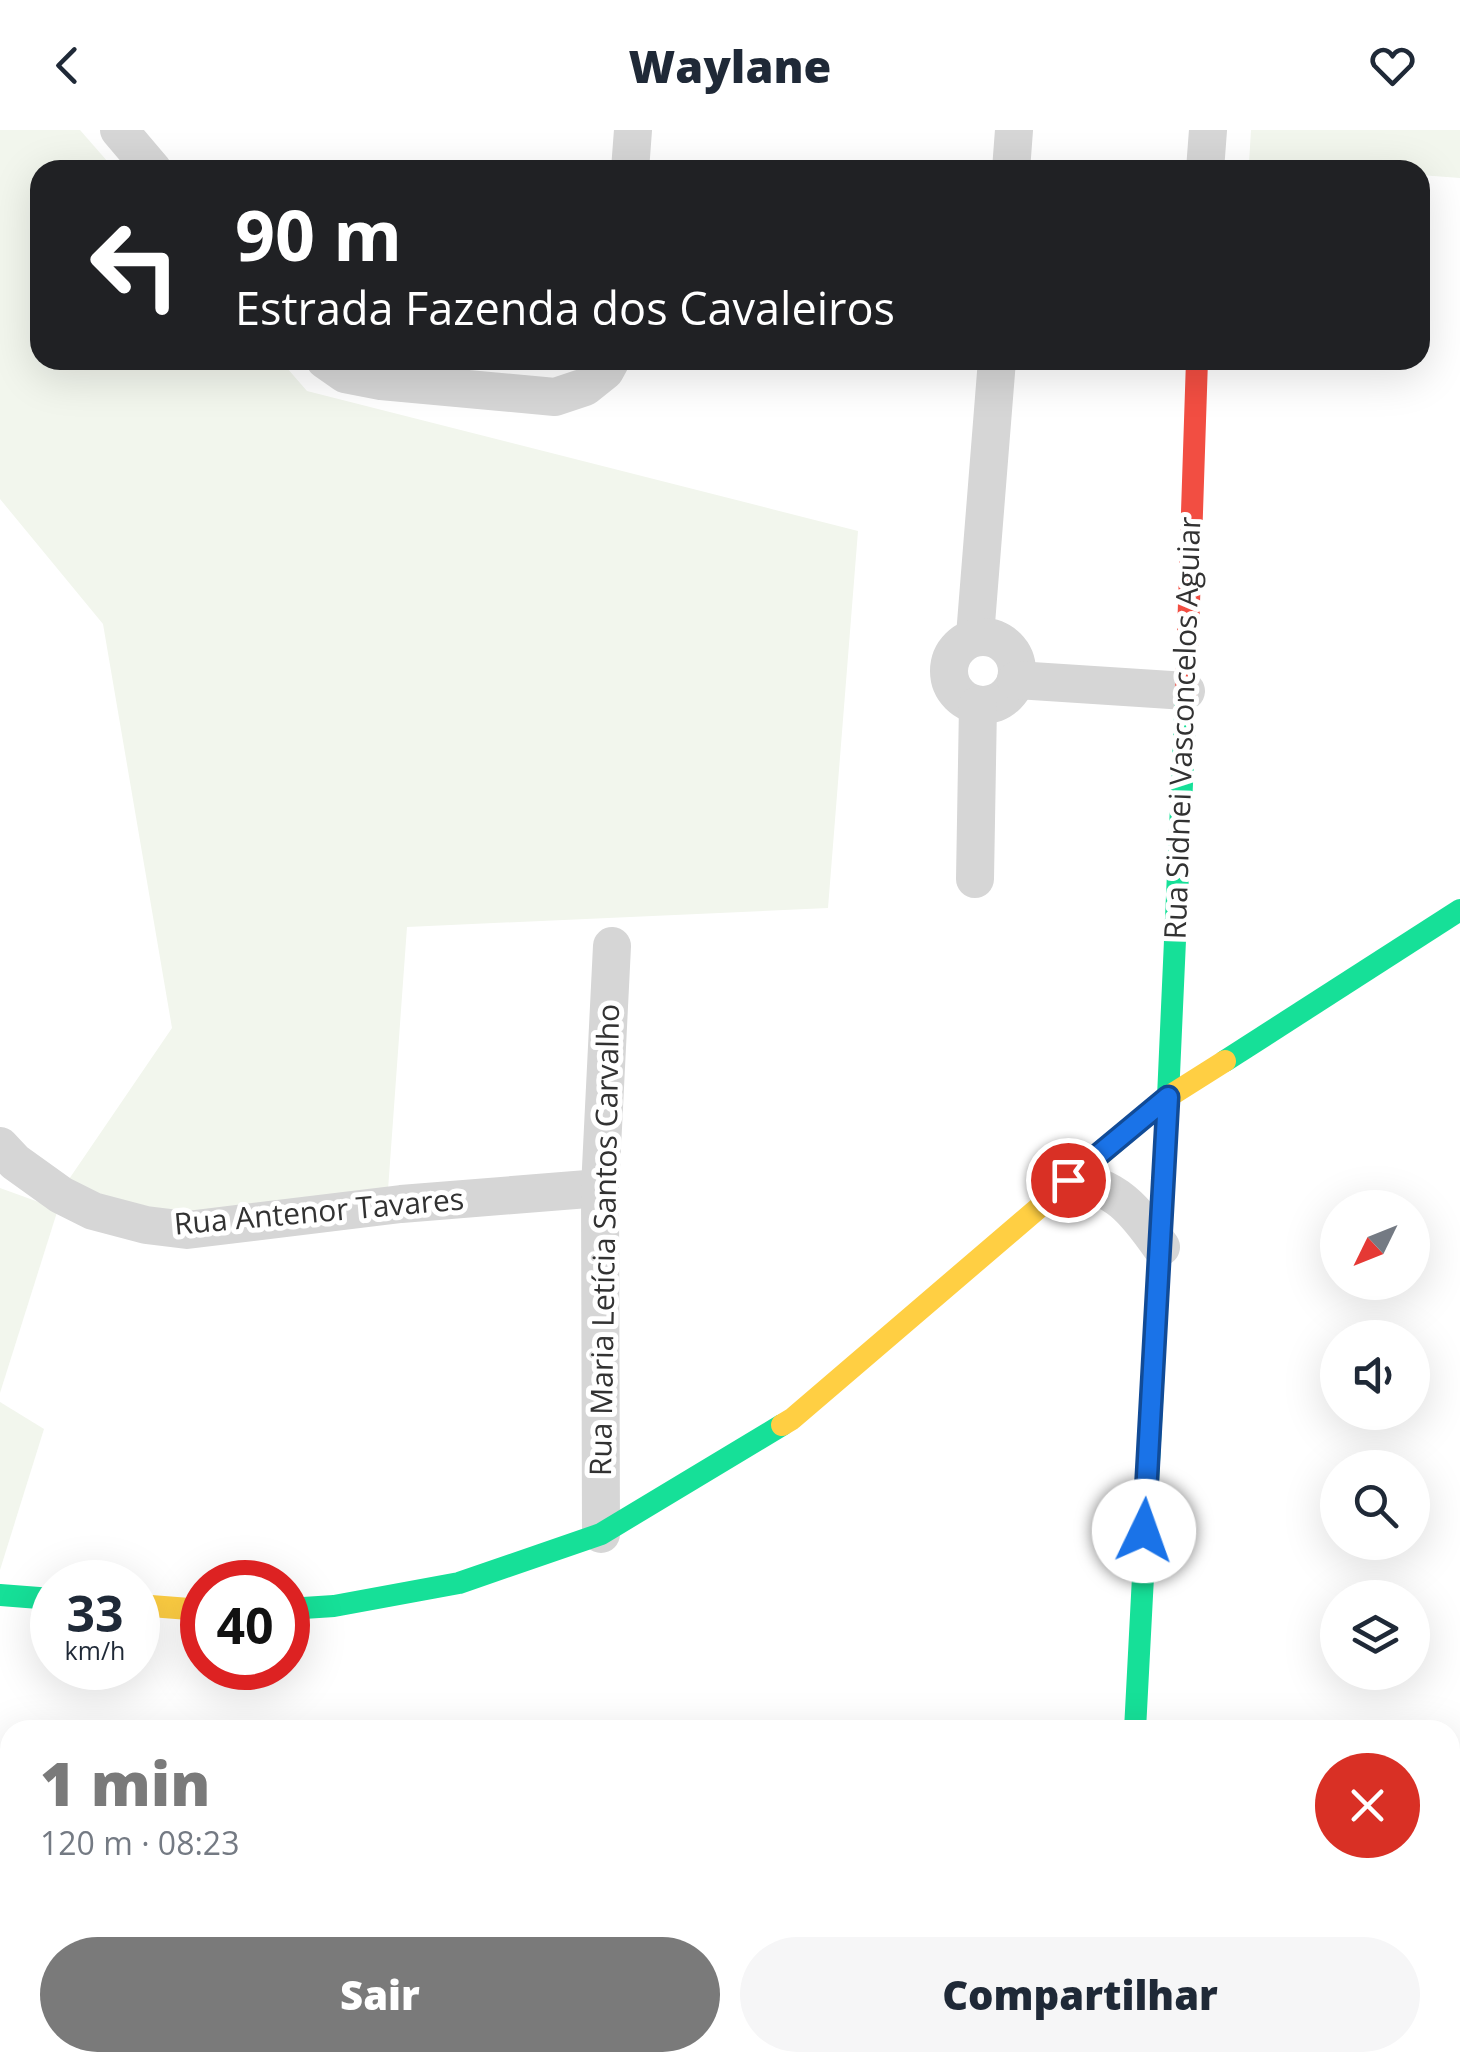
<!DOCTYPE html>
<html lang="pt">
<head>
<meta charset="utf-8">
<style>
	:root { --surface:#fff; --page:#f6f6f7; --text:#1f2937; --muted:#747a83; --accent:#7a7a7a }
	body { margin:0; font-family:"Open Sans",sans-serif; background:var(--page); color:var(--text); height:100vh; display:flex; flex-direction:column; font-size:38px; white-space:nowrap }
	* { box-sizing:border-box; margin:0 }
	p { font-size:32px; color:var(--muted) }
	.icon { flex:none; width:55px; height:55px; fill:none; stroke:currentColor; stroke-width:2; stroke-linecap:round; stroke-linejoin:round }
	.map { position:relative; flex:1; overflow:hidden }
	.sheet { position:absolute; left:0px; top:1590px; width:1460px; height:352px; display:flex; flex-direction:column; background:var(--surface); border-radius:30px 30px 0 0; box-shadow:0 10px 40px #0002 }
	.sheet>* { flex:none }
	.top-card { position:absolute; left:30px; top:30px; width:1400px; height:210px; border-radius:30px; box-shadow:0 10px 40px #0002; background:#202124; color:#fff; overflow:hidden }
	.needle { width:65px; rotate:227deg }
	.fabs { position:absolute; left:1320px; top:1060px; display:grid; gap:20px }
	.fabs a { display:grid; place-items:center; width:110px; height:110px; border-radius:50%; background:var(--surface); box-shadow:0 10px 40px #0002; font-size:50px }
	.speed { position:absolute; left:30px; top:1430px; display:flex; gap:20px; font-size:50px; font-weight:700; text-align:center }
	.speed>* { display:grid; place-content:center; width:130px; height:130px; border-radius:50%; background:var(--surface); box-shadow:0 10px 40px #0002; line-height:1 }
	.speed small { font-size:25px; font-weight:400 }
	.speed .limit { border:15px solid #d22; background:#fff; color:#111 }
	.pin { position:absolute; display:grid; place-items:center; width:85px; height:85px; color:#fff; margin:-42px; border:5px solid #fff; border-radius:50%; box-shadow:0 2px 10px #0007 }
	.me { position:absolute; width:110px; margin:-55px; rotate:3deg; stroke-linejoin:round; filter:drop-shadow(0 0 8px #0008) }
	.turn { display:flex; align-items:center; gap:35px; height:210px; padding:0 40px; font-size:45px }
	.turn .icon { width:130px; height:130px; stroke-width:2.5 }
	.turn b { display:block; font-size:70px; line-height:85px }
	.round { display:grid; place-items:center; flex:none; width:105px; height:105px; border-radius:52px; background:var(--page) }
	.summary { display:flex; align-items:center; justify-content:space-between; height:170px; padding:0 40px }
	h1 { font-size:60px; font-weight:800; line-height:75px; color:var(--accent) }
	.action { display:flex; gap:20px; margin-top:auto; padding:20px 40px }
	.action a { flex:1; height:115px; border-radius:60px; background:var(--accent); color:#fff; font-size:40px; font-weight:800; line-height:115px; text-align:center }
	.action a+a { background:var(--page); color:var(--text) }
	header { display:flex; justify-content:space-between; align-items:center; height:130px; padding:0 40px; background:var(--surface); font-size:45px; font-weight:800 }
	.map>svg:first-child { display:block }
</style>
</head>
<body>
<header><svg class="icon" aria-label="back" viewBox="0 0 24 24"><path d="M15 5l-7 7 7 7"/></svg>Waylane<svg class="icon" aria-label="heart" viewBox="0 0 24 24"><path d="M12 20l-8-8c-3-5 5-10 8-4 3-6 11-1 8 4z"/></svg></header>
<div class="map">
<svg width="1460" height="1942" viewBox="0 0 1460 1942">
	<rect width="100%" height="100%" fill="#fff"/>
	<g fill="#f2f6ed">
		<polygon points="0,0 80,0 115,40 40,40 40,230 280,230 307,261 858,401 828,778 407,797 388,1060 203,1092 65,1055 172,898 103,494 0,369"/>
		<polygon points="1251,0 1460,0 1460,48 1420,45 1420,40 1346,40 1249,33"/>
		<polygon points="0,1058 58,1079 0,1263"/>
		<polygon points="0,1272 44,1299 0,1440"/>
		<polygon points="334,1933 497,1933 505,1942 335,1942"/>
	</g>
	<polygon fill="#dbeaf4" points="520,1932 650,1933 664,1942 518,1942"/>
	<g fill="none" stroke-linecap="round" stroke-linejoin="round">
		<g stroke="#d6d6d6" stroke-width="38">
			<polyline points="119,0 153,40"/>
			<polyline points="630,40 633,0"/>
			<polyline points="1011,40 1014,0"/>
			<polyline points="1205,40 1208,0"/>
			<polyline points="325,230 345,244 381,251 555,267 585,257 605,241 611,230"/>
			<polyline points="975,506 997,230"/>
			<circle cx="983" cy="541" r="34"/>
			<polyline points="1016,550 1186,561"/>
			<polyline points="975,749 978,575"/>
			<polyline points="0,1016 15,1032 61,1065 93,1081 146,1095 187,1100 401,1074 600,1058"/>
			<path d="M 1068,1050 C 1116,1055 1135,1080 1161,1117"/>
			<polyline points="601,1404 600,1058 612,816"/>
			<polyline points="0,1680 10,1681"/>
			<polyline points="1212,1932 1266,1942"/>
			<polyline points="180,1942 190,1932"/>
			<polyline points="1120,1942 1120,1932"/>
		</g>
		<g stroke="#16e098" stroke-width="22">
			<polyline points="1225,931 1460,780"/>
			<polyline points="0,1465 52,1469"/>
			<polyline points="288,1479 334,1476 459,1453 601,1404 782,1295"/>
			<polyline points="1135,1600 1168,967 1186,564"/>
		</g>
		<g stroke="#ffcf43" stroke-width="22">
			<polyline points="782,1295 792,1289 1168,967 1225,931"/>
			<polyline points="138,1475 202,1480"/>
		</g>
		<polyline stroke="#f24e42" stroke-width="22" points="1186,564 1197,230"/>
	</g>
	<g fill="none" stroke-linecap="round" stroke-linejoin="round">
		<g stroke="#114b97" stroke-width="25">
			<polyline id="route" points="1068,1050 1168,967 1144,1401"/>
		</g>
		<use href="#route" stroke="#1a73e8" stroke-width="18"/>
	</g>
	<g text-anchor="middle" stroke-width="10" stroke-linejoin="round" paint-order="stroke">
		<g font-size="30" fill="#323232" stroke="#fff">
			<text transform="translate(1183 598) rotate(-88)" y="10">Rua Sidnei Vasconcelos Aguiar</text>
			<text transform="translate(319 1082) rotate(-5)" y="10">Rua Antenor Tavares</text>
			<text transform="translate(605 1110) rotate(-89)" y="10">Rua Maria Letícia Santos Carvalho</text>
		</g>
	</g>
</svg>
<div class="fabs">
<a><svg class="needle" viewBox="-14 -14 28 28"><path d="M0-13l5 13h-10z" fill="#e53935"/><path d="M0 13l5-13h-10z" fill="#747a83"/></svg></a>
<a><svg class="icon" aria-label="sound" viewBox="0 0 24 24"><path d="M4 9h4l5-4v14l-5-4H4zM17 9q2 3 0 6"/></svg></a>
<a><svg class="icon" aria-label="search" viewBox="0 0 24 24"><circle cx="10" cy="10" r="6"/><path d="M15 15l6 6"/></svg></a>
<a><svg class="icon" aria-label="layers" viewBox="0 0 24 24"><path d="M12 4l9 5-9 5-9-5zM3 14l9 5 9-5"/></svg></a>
</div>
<div class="speed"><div>33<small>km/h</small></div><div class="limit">40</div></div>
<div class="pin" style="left:1068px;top:1050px;background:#d93025"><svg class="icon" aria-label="arrive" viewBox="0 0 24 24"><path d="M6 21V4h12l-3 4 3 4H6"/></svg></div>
<svg class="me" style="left:1144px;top:1401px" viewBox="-20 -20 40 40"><circle r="19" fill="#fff"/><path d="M0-13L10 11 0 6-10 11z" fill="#1a73e8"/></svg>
<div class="top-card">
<div class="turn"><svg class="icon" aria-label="left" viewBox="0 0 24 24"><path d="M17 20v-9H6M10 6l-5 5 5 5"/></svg><div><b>90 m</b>Estrada Fazenda dos Cavaleiros</div></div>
</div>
<section class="sheet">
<div class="summary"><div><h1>1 min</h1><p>120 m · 08:23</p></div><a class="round" style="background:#d93025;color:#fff"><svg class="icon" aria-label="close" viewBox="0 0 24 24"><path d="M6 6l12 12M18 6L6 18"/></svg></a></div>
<div class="action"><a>Sair</a><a>Compartilhar</a></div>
</section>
</div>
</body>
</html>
